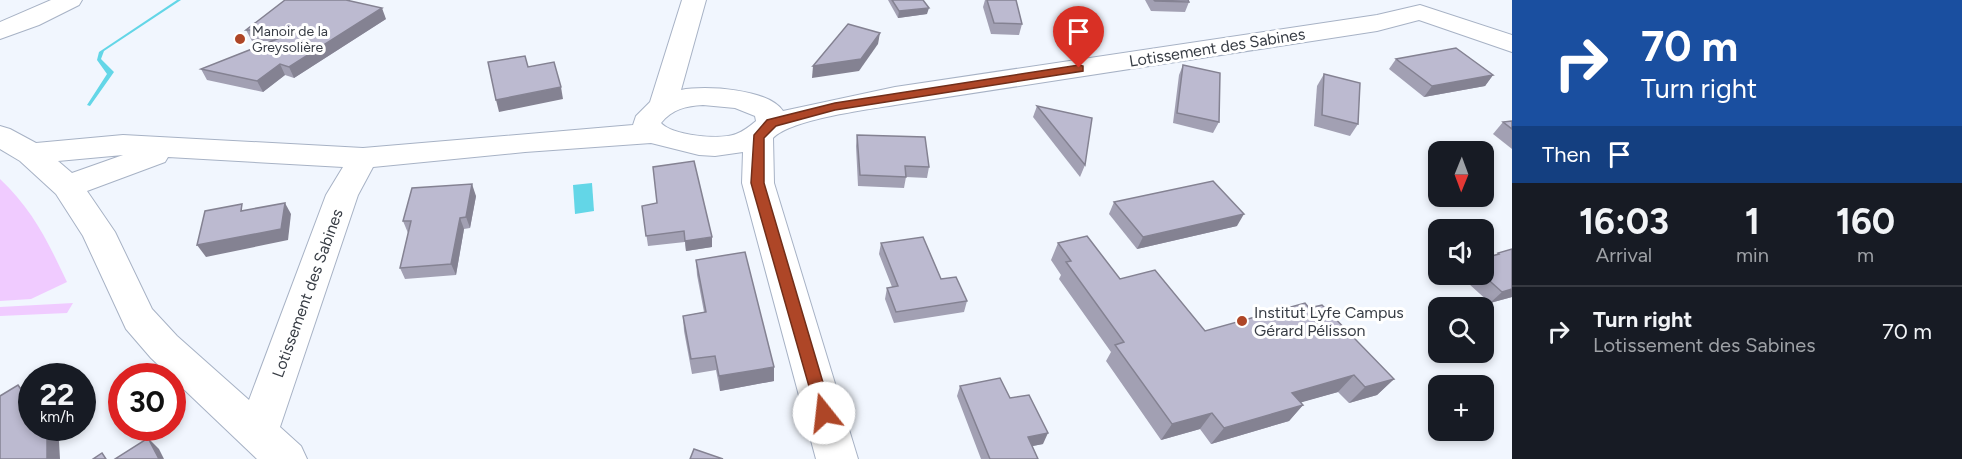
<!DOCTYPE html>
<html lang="en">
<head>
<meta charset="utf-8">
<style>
	:root { --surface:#171b24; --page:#20242c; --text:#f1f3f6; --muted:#9ea1a6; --line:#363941 }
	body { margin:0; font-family:Figtree,sans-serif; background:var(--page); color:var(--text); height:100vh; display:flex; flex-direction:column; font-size:22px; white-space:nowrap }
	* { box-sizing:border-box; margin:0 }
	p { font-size:20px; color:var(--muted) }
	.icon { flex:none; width:33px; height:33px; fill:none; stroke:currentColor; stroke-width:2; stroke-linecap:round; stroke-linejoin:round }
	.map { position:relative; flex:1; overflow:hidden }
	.side { display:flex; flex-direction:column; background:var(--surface); width:450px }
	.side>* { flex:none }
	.banner { background:#1a4fa0; color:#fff; overflow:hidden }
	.needle { width:39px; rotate:181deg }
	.buttons { position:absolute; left:1428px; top:141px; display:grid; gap:12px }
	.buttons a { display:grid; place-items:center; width:66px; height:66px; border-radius:12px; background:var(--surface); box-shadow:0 3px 9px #0003; font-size:30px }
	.speed { position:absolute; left:18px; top:363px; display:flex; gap:12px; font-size:30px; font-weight:700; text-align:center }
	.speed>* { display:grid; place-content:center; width:78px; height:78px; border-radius:50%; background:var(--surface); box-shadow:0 3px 9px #0003; line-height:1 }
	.speed small { font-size:15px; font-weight:400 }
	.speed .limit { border:9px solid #d22; background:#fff; color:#111 }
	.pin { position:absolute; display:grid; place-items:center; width:51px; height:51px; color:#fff; margin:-62px -26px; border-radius:50% 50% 50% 0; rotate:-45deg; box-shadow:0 0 6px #0007 }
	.pin .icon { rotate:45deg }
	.me { position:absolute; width:66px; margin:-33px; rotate:344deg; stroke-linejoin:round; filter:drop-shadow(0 0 4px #0008) }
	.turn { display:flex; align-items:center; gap:21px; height:126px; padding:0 30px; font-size:27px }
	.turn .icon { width:78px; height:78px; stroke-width:2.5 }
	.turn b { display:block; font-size:42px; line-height:51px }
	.then { display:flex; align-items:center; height:57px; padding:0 30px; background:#0003; gap:12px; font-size:22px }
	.eta { display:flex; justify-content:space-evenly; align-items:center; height:102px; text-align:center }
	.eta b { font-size:36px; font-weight:700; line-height:42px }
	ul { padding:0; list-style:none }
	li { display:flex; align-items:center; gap:18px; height:90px; padding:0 30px; border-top:2px solid var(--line) }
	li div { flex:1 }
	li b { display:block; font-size:22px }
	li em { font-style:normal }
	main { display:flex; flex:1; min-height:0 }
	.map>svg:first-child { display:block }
</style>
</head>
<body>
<main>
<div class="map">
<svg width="1512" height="459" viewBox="0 0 1512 459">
	<rect width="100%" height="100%" fill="#f1f6fe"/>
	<g fill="#f0cbff">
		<path d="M 0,179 C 33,210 48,242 67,282 L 31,299 L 0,301 Z"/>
		<polygon points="73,303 67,313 0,316 0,307"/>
	</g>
	<g fill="#63d6e7">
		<polygon points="177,0 181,0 104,51 101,59 114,72 90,106 87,105 107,74 97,60 99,52"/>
		<polygon points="592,183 594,211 575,214 573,185"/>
	</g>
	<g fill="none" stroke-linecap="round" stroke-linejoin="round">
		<g stroke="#a7b2c5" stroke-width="2">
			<path id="street" d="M 682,0 L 706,0 L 681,90 C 705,85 769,89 783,111 L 895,87 L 1377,15 L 1420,5 L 1512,35 L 1512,52 L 1419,20 L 1377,31 L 895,105 C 866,110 792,119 773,138 L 774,183 L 858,459 L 816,459 L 742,183 L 743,152 L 715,156 L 699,155 L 651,143 L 525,152 L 373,167 L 358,195 L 280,427 L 301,446 L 307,459 L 257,459 L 151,358 L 126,329 L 83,236 L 56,194 L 20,161 L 0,149 L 0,126 L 10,129 L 36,143 L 123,135 L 363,148 L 633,125 L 636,116 L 650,102 ZM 703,105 L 735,108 L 755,116 L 756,121 C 750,126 744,131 736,134 C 720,140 673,136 661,123 C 672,109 686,106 703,105 ZM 123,155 L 72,173 L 58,161 ZM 168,157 L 343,167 L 326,195 L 249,400 L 177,336 L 152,309 L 115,232 L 87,191 L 165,162 Z"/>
		</g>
		<g stroke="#a7b2c5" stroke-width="2">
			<polygon id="secondary" points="51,0 82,0 79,5 39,25 0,39 0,22"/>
		</g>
		<use href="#street" fill="#fff" fill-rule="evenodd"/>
		<use href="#secondary" fill="#fff" fill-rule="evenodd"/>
	</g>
	<g fill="#a2a0b3">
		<polygon points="888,0 923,0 927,14 898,18"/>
		<polygon points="985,0 1016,0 1022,24 1019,35 991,34 983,7"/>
		<polygon points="1145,0 1188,0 1189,2 1185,12 1151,11"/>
		<polygon points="386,19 294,78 285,75 263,92 207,80 201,69 273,41 252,41 246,30"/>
		<polygon points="1396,59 1493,75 1485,86 1424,97 1389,69"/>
		<polygon points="1183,65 1219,122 1213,133 1173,123 1179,75"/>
		<polygon points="1324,74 1358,124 1350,136 1314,126 1317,86"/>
		<polygon points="1037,106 1085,165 1080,177 1033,117"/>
		<polygon points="1512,121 1512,149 1493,134 1503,122"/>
		<polygon points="857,135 929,167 927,178 906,177 904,188 858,186 856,146"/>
		<polygon points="476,196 470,228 464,229 456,275 405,279 400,268 408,233 403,221"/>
		<polygon points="1114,202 1237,226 1137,249 1109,214"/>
		<polygon points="642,206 712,247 686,251 685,242 648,246"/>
		<polygon points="881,243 941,279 967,301 964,312 894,323 885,299 887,288 892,287 879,254"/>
		<polygon points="1058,243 1120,279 1205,331 1309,308 1394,379 1377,395 1349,403 1338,392 1301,402 1303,405 1289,421 1211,444 1200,429 1161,440 1106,361 1111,352 1059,279 1061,275 1051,260"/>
		<polygon points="1512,249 1512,297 1490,303 1458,274 1484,274 1498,253"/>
		<polygon points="696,260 774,367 774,381 720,391 716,370 692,374 684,331 683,316 704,312 697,275"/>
		<polygon points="960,386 1010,398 1043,444 1032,446 1038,459 981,459 957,396"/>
	</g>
	<g fill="#848292">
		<polygon points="382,8 386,19 294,78 289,67"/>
		<polygon points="929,8 927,14 898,18 899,11"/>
		<polygon points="880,33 878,44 859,71 812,78 813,66"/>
		<polygon points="280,64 285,75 263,92 257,81"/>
		<polygon points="1493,75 1485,86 1424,97 1432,86"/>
		<polygon points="561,87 563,99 499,112 496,100"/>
		<polygon points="472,184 476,196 470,228 466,217"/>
		<polygon points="285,203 291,214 288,240 206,257 197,245"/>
		<polygon points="1244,214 1237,226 1137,249 1143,237"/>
		<polygon points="460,218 464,229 456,275 451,264"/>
		<polygon points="712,237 712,247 686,251 685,241"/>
		<polygon points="1512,289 1512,297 1490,303 1502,292"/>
		<polygon points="774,367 774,381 720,391 719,376"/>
		<polygon points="1354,375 1338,392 1278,409 1292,393"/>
		<polygon points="1394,379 1377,395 1349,403 1365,387"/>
		<polygon points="18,385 32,398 32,406"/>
		<polygon points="1303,405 1289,421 1211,444 1224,428"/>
		<polygon points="1212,413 1200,429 1161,440 1172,424"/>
		<polygon points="51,428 80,428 59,441 60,459 47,459 47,430"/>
		<polygon points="1048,433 1043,444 1023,448 1028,437"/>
		<polygon points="148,438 159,449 164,459 159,459"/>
	</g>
	<g fill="#bcbad0" stroke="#848292" stroke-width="1.5">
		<polygon points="285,0 346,0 382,8 289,67 280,64 257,81 201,69 300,30 246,30"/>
		<polygon points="892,0 923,0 929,8 899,11"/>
		<polygon points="987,0 1016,0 1022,24 994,23"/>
		<polygon points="1154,0 1188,0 1189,2 1155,1"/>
		<polygon points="848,24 880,33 861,59 813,66"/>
		<polygon points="1456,48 1493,75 1432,86 1396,59"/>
		<polygon points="525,56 528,67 554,62 561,87 496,100 488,62"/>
		<polygon points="1183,65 1220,73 1219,122 1177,113"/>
		<polygon points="1324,74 1360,83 1358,124 1322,115"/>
		<polygon points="1037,106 1092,118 1085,165"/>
		<polygon points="1512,121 1512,129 1503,122"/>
		<polygon points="857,135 925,137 929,167 905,166 906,177 860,175"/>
		<polygon points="694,161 712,237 685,241 684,231 646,236 642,206 657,203 653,167"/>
		<polygon points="1213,181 1244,214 1143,237 1114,202"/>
		<polygon points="472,184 466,217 460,218 451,264 400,268 411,221 403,221 412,188"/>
		<polygon points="285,203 281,229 197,245 205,211 242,204 241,211"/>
		<polygon points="1087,236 1120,279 1155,270 1205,331 1305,303 1309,308 1322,305 1394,379 1365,387 1354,375 1292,393 1303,405 1224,428 1212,413 1172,424 1115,345 1124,342 1066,262 1071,261 1058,243"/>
		<polygon points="923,237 941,279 956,277 967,301 896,312 887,288 898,286 881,243"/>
		<polygon points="1512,249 1512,289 1502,292 1482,274 1484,274 1484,258 1499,254 1498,253"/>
		<polygon points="745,252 774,367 719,376 715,356 691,359 683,316 706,312 696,260"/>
		<polygon points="1000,378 1010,398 1029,395 1048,433 1028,437 1038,459 990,459 960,386"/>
		<polygon points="18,385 32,406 32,428 51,428 47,430 47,459 0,459 0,396"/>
		<polygon points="148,438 159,459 115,459"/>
		<polygon points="694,449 723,459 690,459"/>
		<polygon points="102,453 106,459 93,459"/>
	</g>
	<polygon fill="#ae4627" stroke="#712e19" stroke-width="1.5" points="1079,65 1083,66 1083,71 835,110 776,126 764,138 764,183 832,413 830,418 824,420 818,418 751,183 754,135 767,120 835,103"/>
	<g fill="#ae4627" stroke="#fff" stroke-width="2">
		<circle cx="240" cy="39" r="6"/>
		<circle cx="1242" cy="321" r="6"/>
	</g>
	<g text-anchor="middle" stroke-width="6" stroke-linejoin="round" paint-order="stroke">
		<g font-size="14" fill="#383d45" stroke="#fff" text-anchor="start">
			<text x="252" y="36">Manoir de la<tspan x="252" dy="16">Greysolière</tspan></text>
		</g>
		<g font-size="16" fill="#383d45" stroke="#fff">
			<text transform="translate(1217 47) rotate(-9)" y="6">Lotissement des Sabines</text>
			<text transform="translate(307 293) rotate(-70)" y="6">Lotissement des Sabines</text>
		</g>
		<g font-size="16" fill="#383d45" stroke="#fff" text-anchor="start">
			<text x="1254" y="318">Institut Lyfe Campus<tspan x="1254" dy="18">Gérard Pélisson</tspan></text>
		</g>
	</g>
</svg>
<div class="buttons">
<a><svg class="needle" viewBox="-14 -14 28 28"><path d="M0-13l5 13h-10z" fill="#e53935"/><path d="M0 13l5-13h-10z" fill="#9ea1a6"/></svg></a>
<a><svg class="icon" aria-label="sound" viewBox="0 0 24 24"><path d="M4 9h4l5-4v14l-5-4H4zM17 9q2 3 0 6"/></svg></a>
<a><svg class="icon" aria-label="search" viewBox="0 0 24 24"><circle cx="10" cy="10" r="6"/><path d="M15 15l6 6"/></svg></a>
<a>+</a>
</div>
<div class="speed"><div>22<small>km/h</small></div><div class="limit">30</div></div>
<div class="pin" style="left:1079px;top:68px;background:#d93025"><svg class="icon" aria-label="arrive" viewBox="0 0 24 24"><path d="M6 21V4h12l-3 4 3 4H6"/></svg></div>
<svg class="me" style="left:824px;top:413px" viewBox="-20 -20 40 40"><circle r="19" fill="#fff"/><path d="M0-13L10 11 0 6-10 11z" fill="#ae4627"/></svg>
</div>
<section class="side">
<div class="banner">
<div class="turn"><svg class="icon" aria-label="right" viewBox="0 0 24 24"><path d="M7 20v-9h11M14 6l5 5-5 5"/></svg><div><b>70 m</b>Turn right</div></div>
<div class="then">Then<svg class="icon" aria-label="arrive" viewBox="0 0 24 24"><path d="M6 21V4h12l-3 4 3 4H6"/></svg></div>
</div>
<div class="eta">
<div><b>16:03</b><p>Arrival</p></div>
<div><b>1</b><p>min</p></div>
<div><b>160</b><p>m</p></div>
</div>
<ul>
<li><svg class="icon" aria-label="right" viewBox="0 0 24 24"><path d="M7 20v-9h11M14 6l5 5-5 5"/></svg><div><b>Turn right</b><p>Lotissement des Sabines</p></div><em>70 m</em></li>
</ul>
</section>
</main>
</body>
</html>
